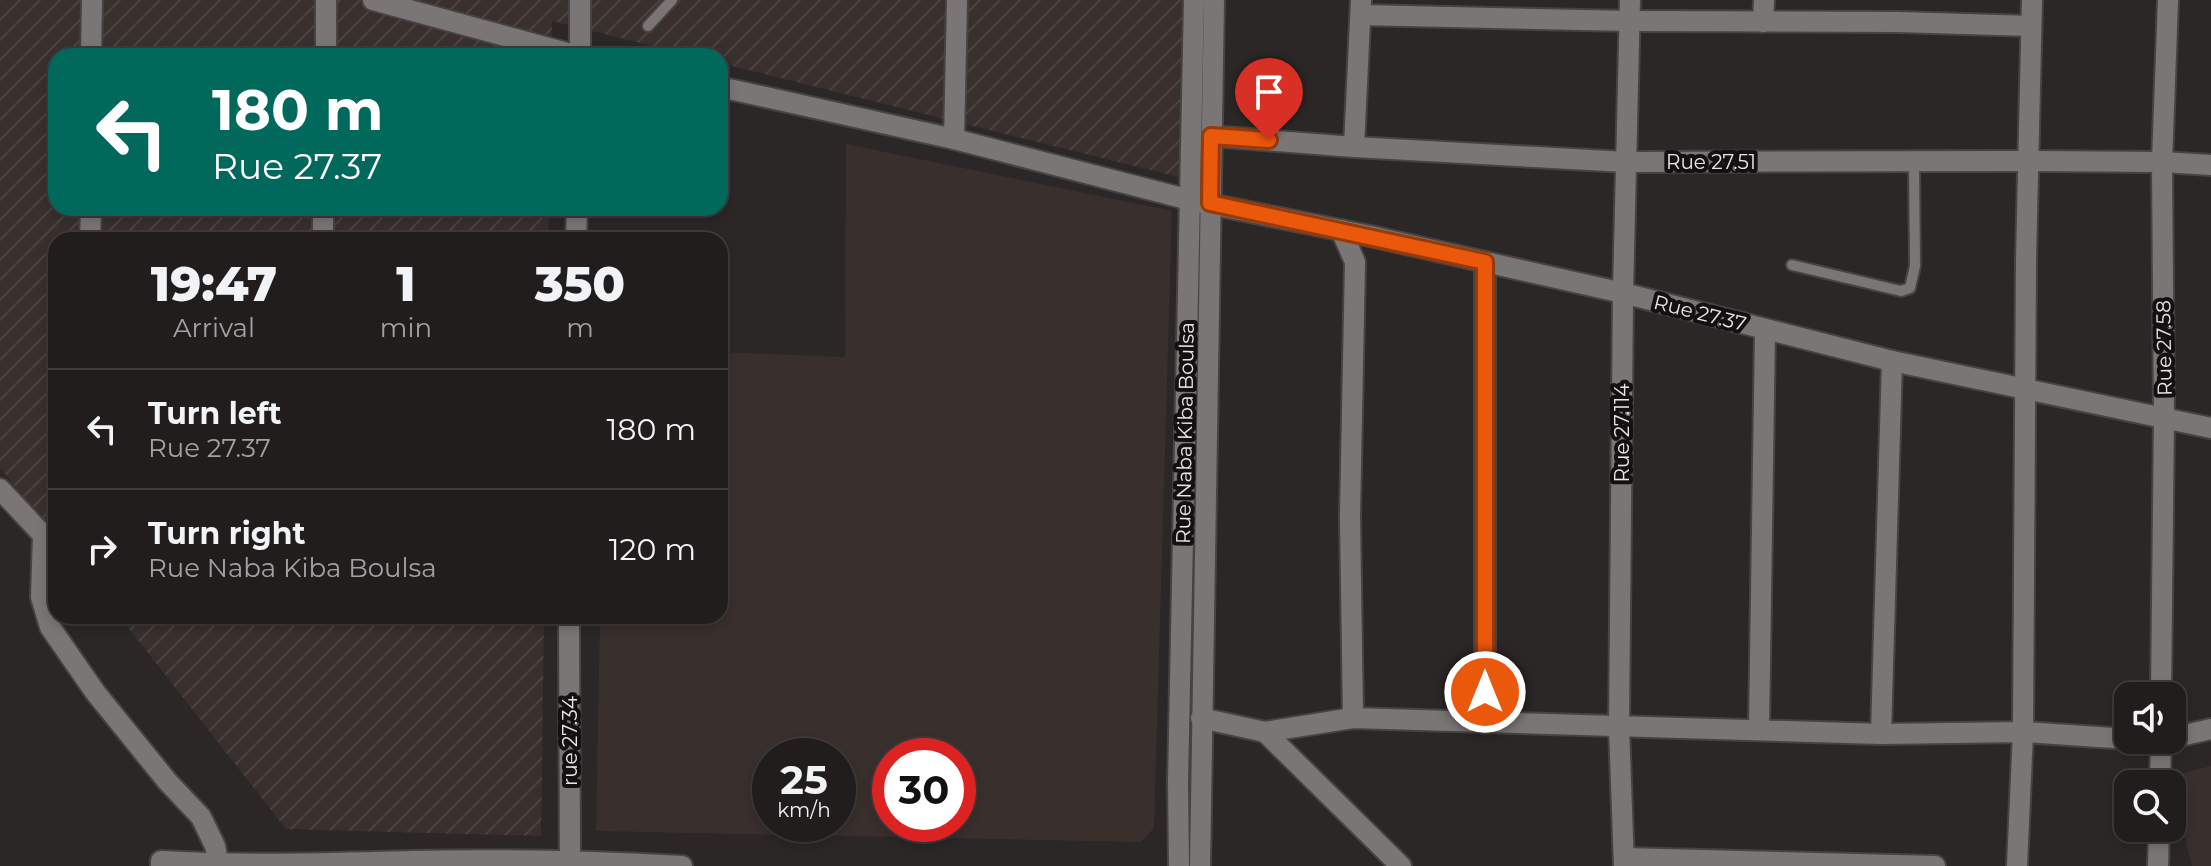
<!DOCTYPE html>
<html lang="en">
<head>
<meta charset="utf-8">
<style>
	:root { --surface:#201d1c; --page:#282625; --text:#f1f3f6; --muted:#a2a2a3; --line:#3d3b3b }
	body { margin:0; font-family:Montserrat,sans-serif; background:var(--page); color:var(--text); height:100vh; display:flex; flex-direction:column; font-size:30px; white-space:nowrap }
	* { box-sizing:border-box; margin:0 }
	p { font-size:26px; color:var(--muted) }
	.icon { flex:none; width:44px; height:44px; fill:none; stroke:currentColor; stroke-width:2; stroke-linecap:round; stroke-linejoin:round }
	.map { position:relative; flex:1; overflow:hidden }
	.sheet { position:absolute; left:48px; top:232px; width:680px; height:392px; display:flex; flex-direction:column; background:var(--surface); border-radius:24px; box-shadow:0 4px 12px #0003,0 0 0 2px var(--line) }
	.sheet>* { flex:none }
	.guide { position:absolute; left:48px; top:48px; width:680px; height:168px; border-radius:24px; box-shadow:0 4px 12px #0003,0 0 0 2px var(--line); background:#00695c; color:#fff; overflow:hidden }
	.buttons { position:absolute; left:2114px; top:682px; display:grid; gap:16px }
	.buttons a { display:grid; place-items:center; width:72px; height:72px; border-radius:16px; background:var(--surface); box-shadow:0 4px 12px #0003,0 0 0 2px var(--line); font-size:40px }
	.speed { position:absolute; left:752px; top:738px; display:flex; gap:16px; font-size:40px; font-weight:700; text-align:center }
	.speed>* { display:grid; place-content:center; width:104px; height:104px; border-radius:50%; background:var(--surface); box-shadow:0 4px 12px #0003,0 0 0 2px var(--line); line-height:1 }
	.speed small { font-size:20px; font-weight:400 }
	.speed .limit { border:12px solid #d22; background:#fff; color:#111 }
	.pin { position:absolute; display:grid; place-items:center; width:68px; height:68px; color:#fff; margin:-82px -34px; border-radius:50% 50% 50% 0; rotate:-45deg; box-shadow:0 0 8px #0007 }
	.pin .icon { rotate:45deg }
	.me { position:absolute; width:88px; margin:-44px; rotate:0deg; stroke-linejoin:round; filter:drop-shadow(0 0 6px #0008) }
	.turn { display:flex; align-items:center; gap:28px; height:168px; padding:0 32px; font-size:36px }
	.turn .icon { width:104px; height:104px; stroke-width:2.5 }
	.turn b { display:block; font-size:56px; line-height:68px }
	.eta { display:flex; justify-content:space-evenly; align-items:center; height:136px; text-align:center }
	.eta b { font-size:48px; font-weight:800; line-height:56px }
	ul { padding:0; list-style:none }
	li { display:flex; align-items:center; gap:24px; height:120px; padding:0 32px; border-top:2px solid var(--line) }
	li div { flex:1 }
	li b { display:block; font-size:30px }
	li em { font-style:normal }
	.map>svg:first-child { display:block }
</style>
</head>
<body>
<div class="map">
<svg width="2211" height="866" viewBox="0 0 2211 866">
	<defs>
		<pattern id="industrial-furrows" width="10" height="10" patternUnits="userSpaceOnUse" patternTransform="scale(2)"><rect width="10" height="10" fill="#392f2d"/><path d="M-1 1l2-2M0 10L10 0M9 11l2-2" fill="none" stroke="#4c4341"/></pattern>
	</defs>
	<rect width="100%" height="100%" fill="#2a2726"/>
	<g fill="#392f2d" fill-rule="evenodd">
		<path d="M 846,144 L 1172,211 L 1154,828 L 1141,842 L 596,831 L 600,616 L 720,616 L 720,352 L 845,357 ZM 770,756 L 838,756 L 838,824 L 770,824 ZM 890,756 L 958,756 L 958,824 L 890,824 Z"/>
		<polygon points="2211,766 2211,866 2192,866 2170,776"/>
	</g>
	<g fill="url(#industrial-furrows)">
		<polygon points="0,0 1186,0 1182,178 720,63 720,56 692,56 552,21 551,56 56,56 56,208 549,208 548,240 56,240 56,537 0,468"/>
		<polygon points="119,616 544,616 541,836 286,829"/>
	</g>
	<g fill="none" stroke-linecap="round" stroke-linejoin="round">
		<g stroke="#464343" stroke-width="14">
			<g id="service">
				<polyline points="648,26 672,0"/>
				<polyline points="1792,265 1901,291 1910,288 1915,266 1914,162"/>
			</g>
		</g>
		<g stroke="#464343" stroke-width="24">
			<g id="minor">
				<polyline points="373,0 578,56"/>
				<polyline points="580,0 580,56"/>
				<polyline points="1361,15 1629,21 1898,22 2031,26"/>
				<polyline points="1763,22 1764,0"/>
				<polyline points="91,56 92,0"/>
				<polyline points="326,56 326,0"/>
				<polyline points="720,87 954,139 1190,200 1370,236 1623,293 1892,361 2211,428"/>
				<polyline points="1211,136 1354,147 1626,162 2030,161 2162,162 2211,165"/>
				<polyline points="954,139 957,0"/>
				<polyline points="1354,147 1361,0"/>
				<polyline points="1341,230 1355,262 1350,516 1353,718"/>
				<polyline points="90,240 91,208"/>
				<polyline points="323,240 323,208"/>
				<polyline points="576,240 577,208"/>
				<polyline points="0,489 43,535 54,542"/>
				<polyline points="43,535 41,597 50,627 95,692 167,781 201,817 215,846 219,866"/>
				<polyline points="569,616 570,866"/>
				<polyline points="2161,696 2164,416 2162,162 2168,0"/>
				<polyline points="1201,718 1265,732 1353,718 1881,734 2023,732 2128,739"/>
				<polyline points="1485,723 1485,262"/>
				<polyline points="1759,728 1765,330"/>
				<polyline points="1265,732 1401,866"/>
				<polyline points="1881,734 1892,361"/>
				<polyline points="2172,738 2211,729"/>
				<polyline points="2160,784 2161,740"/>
				<polyline points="1624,858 1935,866"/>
				<path d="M 161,866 L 161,861 C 245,866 328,863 412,861 C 502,859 592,861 682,866"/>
				<polyline points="1624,866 1619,727 1623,293 1630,0"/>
				<polyline points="2017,866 2023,732 2026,260 2032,0"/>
				<polyline points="2158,866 2159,828"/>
			</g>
		</g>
		<g stroke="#464343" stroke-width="24">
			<g id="tertiary">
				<polyline points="1179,866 1178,782 1194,0"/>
				<polyline points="1200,866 1214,0"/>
			</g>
		</g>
		<use href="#service" stroke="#7a7675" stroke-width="10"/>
		<use href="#minor" stroke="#7a7675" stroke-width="20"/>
		<use href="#tertiary" stroke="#7a7675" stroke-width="20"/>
	</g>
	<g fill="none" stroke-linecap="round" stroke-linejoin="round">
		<g stroke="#983908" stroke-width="20">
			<polyline id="route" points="1269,140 1211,136 1210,203 1485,262 1485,692"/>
		</g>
		<use href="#route" stroke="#ea580c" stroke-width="14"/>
	</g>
	<g text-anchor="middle" stroke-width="8" stroke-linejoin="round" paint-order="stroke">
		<g font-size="20" fill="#e8e6e6" stroke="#121010">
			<text x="1711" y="169">Rue 27.51</text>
			<text transform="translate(1700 313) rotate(14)" y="7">Rue 27.37</text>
			<text transform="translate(2164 348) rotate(-91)" y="7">Rue 27.58</text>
			<text transform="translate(1185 433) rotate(-89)" y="7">Rue Naba Kiba Boulsa</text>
			<text transform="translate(1622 433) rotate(-90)" y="7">Rue 27.114</text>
			<text transform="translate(570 741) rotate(-90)" y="7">rue 27.34</text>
		</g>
	</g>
</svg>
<div class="buttons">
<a><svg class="icon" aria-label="sound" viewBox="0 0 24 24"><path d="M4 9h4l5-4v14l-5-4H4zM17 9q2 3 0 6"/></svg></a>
<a><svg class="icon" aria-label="search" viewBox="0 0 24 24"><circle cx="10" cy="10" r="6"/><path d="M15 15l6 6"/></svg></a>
</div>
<div class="speed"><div>25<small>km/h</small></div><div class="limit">30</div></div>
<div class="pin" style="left:1269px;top:140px;background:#d93025"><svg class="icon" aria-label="arrive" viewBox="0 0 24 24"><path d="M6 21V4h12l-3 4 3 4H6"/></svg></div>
<svg class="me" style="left:1485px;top:692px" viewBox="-20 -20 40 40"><circle r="17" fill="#ea580c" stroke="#fff" stroke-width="3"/><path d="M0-11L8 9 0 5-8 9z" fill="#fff"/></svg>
<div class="guide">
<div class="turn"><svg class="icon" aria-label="left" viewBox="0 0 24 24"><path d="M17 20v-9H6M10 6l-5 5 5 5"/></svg><div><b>180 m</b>Rue 27.37</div></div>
</div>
<section class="sheet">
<div class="eta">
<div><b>19:47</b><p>Arrival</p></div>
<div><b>1</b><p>min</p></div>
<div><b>350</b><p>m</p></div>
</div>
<ul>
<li><svg class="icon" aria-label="left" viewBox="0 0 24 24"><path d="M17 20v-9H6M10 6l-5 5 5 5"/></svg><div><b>Turn left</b><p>Rue 27.37</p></div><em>180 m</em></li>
<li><svg class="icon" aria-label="right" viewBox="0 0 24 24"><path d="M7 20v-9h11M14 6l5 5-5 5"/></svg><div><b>Turn right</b><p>Rue Naba Kiba Boulsa</p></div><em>120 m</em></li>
</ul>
</section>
</div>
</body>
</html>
